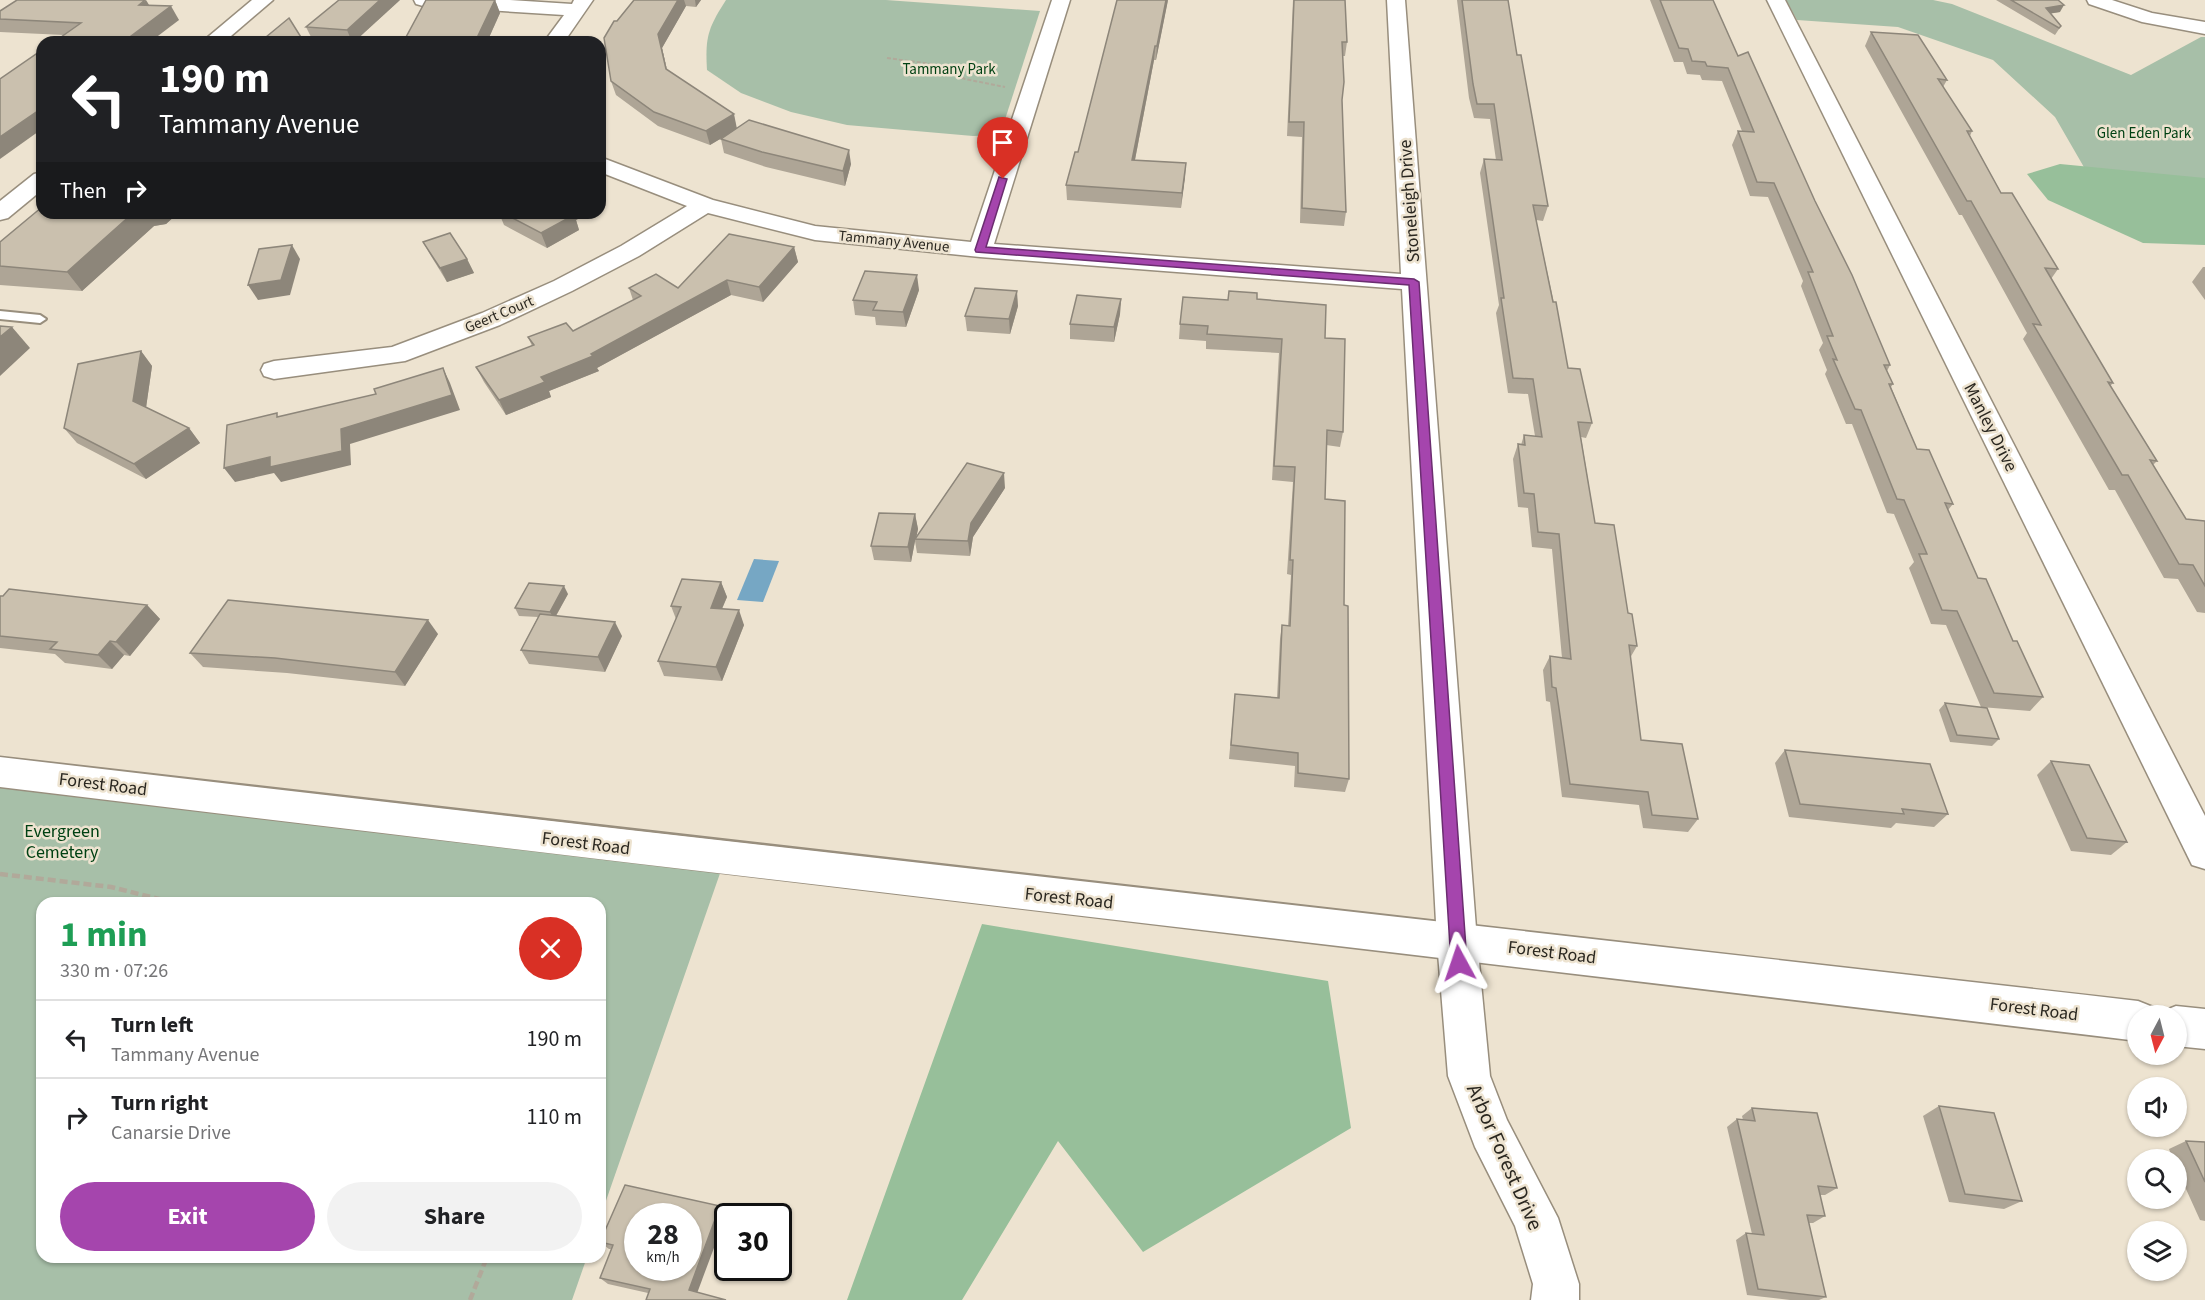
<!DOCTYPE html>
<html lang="en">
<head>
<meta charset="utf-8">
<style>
	:root { --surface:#fff; --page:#f2f2f2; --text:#202124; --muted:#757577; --line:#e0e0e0; --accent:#a545ad }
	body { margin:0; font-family:"Source Sans 3",sans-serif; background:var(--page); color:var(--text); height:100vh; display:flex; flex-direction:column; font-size:22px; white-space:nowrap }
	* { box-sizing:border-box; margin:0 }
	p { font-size:20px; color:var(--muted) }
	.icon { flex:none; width:33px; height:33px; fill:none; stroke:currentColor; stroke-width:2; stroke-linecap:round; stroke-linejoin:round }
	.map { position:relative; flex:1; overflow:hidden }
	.panel { position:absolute; left:36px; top:897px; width:570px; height:366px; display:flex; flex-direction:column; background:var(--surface); border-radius:18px; box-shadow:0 2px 4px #0004 }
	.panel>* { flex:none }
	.banner { position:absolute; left:36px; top:36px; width:570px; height:183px; border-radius:18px; box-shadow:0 2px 4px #0004; background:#202124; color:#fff; overflow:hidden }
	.needle { width:39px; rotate:187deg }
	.tools { position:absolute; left:2127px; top:1005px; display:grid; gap:12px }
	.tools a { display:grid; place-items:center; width:60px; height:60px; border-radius:50%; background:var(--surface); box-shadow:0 2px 4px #0004; font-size:30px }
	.speed { position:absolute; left:624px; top:1203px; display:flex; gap:12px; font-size:30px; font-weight:700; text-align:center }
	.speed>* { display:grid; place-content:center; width:78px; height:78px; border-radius:50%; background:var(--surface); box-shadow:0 2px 4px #0004; line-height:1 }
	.speed small { font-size:15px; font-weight:400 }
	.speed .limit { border:3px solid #111; border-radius:9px; background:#fff; color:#111 }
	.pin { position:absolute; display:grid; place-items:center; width:51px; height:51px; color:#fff; margin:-62px -26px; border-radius:50% 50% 50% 0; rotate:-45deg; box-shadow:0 0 6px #0007 }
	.pin .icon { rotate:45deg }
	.me { position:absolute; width:66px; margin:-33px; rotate:355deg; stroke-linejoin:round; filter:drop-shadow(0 0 4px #0008) }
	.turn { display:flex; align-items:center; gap:21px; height:126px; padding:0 24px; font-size:27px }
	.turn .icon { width:78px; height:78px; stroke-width:2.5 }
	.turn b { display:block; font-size:42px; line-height:51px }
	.then { display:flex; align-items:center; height:57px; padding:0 24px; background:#0003; gap:12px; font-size:22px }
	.round { display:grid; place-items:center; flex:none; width:63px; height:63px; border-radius:32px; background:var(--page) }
	.overview { display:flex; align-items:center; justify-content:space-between; height:102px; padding:0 24px }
	h1 { font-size:36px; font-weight:700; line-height:45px; color:#1e9e55 }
	.primary-button { display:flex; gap:12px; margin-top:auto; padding:12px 24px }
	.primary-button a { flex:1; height:69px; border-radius:36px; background:var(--accent); color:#fff; font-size:24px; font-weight:700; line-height:69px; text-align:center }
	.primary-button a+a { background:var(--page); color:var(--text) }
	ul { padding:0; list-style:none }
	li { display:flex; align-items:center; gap:18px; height:78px; padding:0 24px; border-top:2px solid var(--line) }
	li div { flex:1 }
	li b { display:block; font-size:22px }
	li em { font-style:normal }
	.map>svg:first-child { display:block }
</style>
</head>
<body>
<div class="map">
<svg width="2205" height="1300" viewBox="0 0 2205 1300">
	<rect width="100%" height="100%" fill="#ede3d0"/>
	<g fill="#a7bfa8">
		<path d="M 726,0 L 886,0 L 1040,11 L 1000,135 L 973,136 L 847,125 L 791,112 L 741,93 L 707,70 C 705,37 708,28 726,0 Z"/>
		<polygon points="1786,0 1933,0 1952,4 2131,75 2201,37 2205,37 2205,196 2096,188 2055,117 1993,60 1898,27 1797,20"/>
		<polygon points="0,772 725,859 600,1218 600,903 42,903 42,1257 587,1257 572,1300 0,1300"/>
	</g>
	<g fill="#97bf9a">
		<polygon points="2060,164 2205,178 2205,245 2143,243 2048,200 2027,174"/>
		<polygon points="982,924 1328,981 1351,1128 1143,1252 1058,1141 962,1300 847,1300"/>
	</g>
	<polygon fill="#76a7c4" points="754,559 779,561 763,602 737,600"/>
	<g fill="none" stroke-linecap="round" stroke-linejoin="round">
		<g stroke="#988e7d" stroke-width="4">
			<polygon id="service" points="0,311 40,315 46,319 40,323 0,319"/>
		</g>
		<g stroke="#988e7d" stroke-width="3">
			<g id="minor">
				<polygon points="252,0 273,0 224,42 202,42"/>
				<polygon points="414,0 510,0 572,4 574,0 593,0 564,42 544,42 564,15 423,6 416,4"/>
				<polygon points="1052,0 1070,0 994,244 1401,274 1387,0 1405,0 1477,941 1490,1076 1507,1120 1558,1218 1579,1284 1579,1300 1531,1300 1533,1284 1515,1226 1475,1147 1448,1076 1437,941 1402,289 980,257 815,240 708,213 639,256 572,291 500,325 405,361 274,379 264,376 261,370 264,364 274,361 392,347 482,313 554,281 621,246 687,206 600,172 600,157 713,200 815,226 971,242"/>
				<polygon points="1767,0 1785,0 2205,816 2205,869 2192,865"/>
				<polygon points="2087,0 2112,0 2152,13 2205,22 2205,34 2142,22 2089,4"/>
				<polygon points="42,172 42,190 8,218 0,220 0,201 34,174"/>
			</g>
		</g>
		<g stroke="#988e7d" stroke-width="3">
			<g id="tertiary">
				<path d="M 0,757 C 712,841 1425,919 2138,1001 L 2153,1007 L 2156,1016 L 2138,1016 L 2138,1041 C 1425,955 712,874 0,787 Z"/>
				<polygon points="2176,1006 2205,1009 2205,1049 2176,1046 2176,1016 2160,1016 2161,1012"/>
			</g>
		</g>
		<polyline stroke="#b1a99a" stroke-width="2" stroke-dasharray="4 2" stroke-linecap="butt" points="887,58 931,64 965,79 1005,87"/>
		<g stroke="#b1a99a" stroke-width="4.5" stroke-dasharray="8 4" stroke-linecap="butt">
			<polyline points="0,874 111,887 175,903"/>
			<polyline points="470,1300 487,1257"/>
		</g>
		<use href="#service" fill="#fff" fill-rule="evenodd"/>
		<use href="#minor" fill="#fff" fill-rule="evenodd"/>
		<use href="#tertiary" fill="#fff" fill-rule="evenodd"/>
	</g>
	<g fill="#aea596">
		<polygon points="400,0 354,42 313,41 306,27"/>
		<polygon points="495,0 500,13 487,42 406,42 405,39"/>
		<polygon points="634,0 701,0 696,7 686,6 662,48 667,70 737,128 851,164 845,186 766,167 724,153 721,139 725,136 710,145 658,126 616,95 611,81 617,21"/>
		<polygon points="1168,0 1156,60 1154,60 1135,160 1186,163 1181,208 1067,200 1066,185 1078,152"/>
		<polygon points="1293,0 1345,0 1347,42 1345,56 1342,56 1342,100 1346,212 1344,226 1300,223 1302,137 1287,136"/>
		<polygon points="1457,0 1508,0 1517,55 1548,206 1543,221 1536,220 1568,368 1592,423 1586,438 1581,437 1595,523 1628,613 1637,646 1630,658 1641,740 1698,819 1688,832 1643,828 1639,805 1562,797 1550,702 1546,701 1543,670 1550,656 1562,658 1552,549 1532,547 1528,508 1518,507 1513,459 1518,444 1521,445 1524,435 1535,436 1528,394 1508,393 1496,313 1499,305 1480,173 1484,159 1496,160 1490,119 1474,118 1469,98"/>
		<polygon points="1650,0 1713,0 1738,56 1815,201 1890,365 1887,371 1893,384 1891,387 1917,449 1953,504 1948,510 1978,578 2043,697 2030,711 1981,707 1946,625 1931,624 1909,568 1914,562 1894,514 1887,513 1852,424 1846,424 1825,374 1827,370 1819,350 1823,343 1801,286 1803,281 1768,197 1750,196 1732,145 1738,131 1742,131 1722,81 1702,80 1700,75 1687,74 1683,62 1674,62"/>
		<polygon points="1996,0 2058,0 2060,12 2051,13 2061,26 2055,35"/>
		<polygon points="149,5 179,20 64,35 0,32 0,11"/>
		<polygon points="1871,32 1947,80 1943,87 1972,131 1970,136 2001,193 2058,269 2051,279 2113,383 2110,386 2157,461 2153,465 2186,519 2205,521 2205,613 2197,612 2178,579 2164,578 2115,490 2109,490 2023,339 2027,333 1962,215 1959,215 1865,46"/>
		<polygon points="42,213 178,213 166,224 154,226 82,291 0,285 0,242"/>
		<polygon points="499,213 589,213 576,220 579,230 547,248 504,225"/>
		<polygon points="423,242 467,259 474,273 447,282 431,256"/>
		<polygon points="794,247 798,262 763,302 731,295 597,368 599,371 549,391 551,397 506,415 484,382 476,367 532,346 528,337 573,331 633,300 629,288 678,288"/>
		<polygon points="2203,267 2205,267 2205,300 2192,282"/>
		<polygon points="919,290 906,327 876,325 875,317 855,315 853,300"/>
		<polygon points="1121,299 1120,314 1114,342 1070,339 1070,324"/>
		<polygon points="1257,299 1325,338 1343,432 1340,447 1326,445 1325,499 1344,605 1349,779 1345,792 1294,787 1295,766 1229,759 1235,694 1277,698 1280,639 1282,625 1288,626 1291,575 1287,574 1293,482 1272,480 1279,353 1206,349 1206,341 1179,339 1180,324 1228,300"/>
		<polygon points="1018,306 1010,334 967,331 965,316"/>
		<polygon points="141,351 152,366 146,407 189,428 200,443 146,479 77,443 64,428"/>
		<polygon points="1005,488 973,537 970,556 917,553 915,541 911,562 874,560 871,546 915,514 918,529 916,537"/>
		<polygon points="721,582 727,597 722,609 744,625 722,681 664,676 658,661 676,619 671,606"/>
		<polygon points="568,594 556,616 622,636 605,672 529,664 521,650 538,617 519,616 515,608"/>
		<polygon points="0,596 147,605 160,619 130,656 124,655 112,669 65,663 55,654 0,648"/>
		<polygon points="438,634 405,686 287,673 203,667 190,653"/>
		<polygon points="1945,703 1999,739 1992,746 1950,742 1939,710"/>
		<polygon points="1785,750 1948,814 1934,827 1896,823 1891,828 1789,817 1775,763"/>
		<polygon points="2051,761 2127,842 2111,855 2071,851 2037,775"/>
		<polygon points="1939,1106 2022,1201 2004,1209 1949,1202 1923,1116"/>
		<polygon points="1752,1108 1837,1188 1825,1195 1820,1195 1825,1216 1813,1223 1809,1223 1826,1297 1819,1300 1790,1300 1747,1295 1736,1240 1746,1233 1752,1234 1727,1127 1737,1119 1743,1120 1742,1116"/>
		<polygon points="2186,1141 2205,1142 2205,1221 2200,1220 2176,1167 2176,1160 2173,1160 2169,1149"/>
		<polygon points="720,1206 727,1213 648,1293 608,1284 600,1278 612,1249 609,1249 600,1242"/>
	</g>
	<g fill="#8d867a">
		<polygon points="146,0 154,13 139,5"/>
		<polygon points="380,0 400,0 354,42 352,42 347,30"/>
		<polygon points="495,0 500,13 487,42 475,42"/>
		<polygon points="678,0 684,0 686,6 662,48 670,83 658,34"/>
		<polygon points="695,0 701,0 696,7"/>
		<polygon points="1166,0 1168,0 1156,60 1157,46"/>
		<polygon points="2064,5 2060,12 2042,15 2046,8"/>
		<polygon points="171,6 179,20 150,42 123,42"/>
		<polygon points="1155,46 1154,60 1132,175 1132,160"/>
		<polygon points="42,108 42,129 0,159 0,137"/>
		<polygon points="734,114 737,129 710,145 706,131"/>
		<polygon points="849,150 851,164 845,186 843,171"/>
		<polygon points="1186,163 1185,178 1181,208 1182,193"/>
		<polygon points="600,194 604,205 600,207"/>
		<polygon points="133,213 178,213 166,224 154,226 82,291 67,272"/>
		<polygon points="564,213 589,213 576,220 579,230 547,248 541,233"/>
		<polygon points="292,245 300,259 290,295 258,300 248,285"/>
		<polygon points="794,247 798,262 763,302 759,287"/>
		<polygon points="467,259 474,273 447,282 440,268"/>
		<polygon points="917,275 919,290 906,327 903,312"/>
		<polygon points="727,280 731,295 597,368 599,371 549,391 551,397 506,415 499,400 541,377 591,354"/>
		<polygon points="1017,291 1018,306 1010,334 1009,319"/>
		<polygon points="1121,299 1120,314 1114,342 1114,327"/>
		<polygon points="12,327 30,348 0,376 0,337"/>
		<polygon points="141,351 152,366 145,415 133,401"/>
		<polygon points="443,368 450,383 460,410 350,444 351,465 281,482 274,473 235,482 224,468 270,457 341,429"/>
		<polygon points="189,428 200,443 146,479 134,464"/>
		<polygon points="1004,473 1005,488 973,537 970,556 968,541 971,523"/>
		<polygon points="915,514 918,529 916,539 915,539 915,541 911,562 908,547"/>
		<polygon points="721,582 727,597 716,622 711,608"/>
		<polygon points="564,586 568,594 554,619 550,612"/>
		<polygon points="147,605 160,619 130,656 116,642"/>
		<polygon points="739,610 744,625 722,681 716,667"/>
		<polygon points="428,620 438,634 405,686 395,672"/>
		<polygon points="615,622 622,636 605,672 598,657"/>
		<polygon points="110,641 124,655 112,669 98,655"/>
		<polygon points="720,1206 727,1213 696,1296 689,1290"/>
	</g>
	<g fill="#cac0ae" stroke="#8d867a" stroke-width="1.5" fill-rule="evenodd">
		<polygon points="17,0 145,0 139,5 171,6 123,42 54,42 81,23 0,19 0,11"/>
		<polygon points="339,0 380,0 347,30 306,27"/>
		<polygon points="426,0 495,0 475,42 423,42 424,38 405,39"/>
		<polygon points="634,0 678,0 658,34 666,69 734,114 706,131 654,112 611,81 604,38 614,21 617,21"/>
		<polygon points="1117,0 1166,0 1157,46 1155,46 1132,160 1186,163 1182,193 1066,185 1075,152 1078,152"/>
		<polygon points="1294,0 1345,0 1347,42 1342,42 1344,82 1342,100 1346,212 1302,208 1304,122 1289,122"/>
		<polygon points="1462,0 1508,0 1517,55 1521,55 1548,206 1533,205 1553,302 1556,302 1568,368 1580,369 1592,423 1578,422 1595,523 1614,525 1628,613 1632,614 1637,646 1629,645 1641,740 1682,744 1698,819 1652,815 1648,792 1570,784 1556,688 1552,687 1550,656 1571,659 1559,534 1538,532 1534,494 1524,493 1518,444 1525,445 1524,435 1542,437 1533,379 1513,378 1501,298 1504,298 1484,159 1502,160 1494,104 1477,104 1473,84"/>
		<polygon points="1660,0 1713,0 1738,56 1748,52 1815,201 1852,275 1890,365 1884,365 1893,384 1889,384 1917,449 1929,450 1953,504 1945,503 1978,578 1986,579 2013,641 2017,641 2043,697 1994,693 1957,611 1942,610 1919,554 1927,554 1904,500 1897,499 1861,410 1855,409 1833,359 1837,360 1827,336 1833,336 1808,272 1813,272 1774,183 1757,182 1738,131 1754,132 1728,68 1707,66 1705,62 1692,61 1688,49 1679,48"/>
		<polygon points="2011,0 2058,0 2064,5 2046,8 2061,26 2059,28"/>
		<polygon points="289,18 304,42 260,42"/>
		<polygon points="1871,32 1918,35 1947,80 1938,79 1972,131 1967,131 2001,193 2012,193 2058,269 2045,268 2113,383 2108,382 2157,461 2150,460 2186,519 2205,521 2205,586 2193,565 2179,564 2128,475 2122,475 2033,324 2041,325 1971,201 1967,201"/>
		<polygon points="42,50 42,108 0,137 0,79"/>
		<polygon points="749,120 849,150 843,171 762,152 721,139"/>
		<polygon points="42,207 42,213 133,213 67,272 0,266 0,242"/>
		<polygon points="503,213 570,213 574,215 541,233"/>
		<polygon points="450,233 467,259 440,268 423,242"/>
		<polygon points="729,234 794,247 759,287 727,280 591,354 593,356 541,377 545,382 499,400 476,367 534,345 528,337 566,323 573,331 641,296 629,288 656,274 678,288"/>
		<polygon points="292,245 281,280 248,285 259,249"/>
		<polygon points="865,271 917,275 903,312 873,310 877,302 853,300"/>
		<polygon points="975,288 1017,291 1009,319 965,316"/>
		<polygon points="1229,291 1257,293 1257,299 1326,305 1325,338 1345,339 1343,432 1327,430 1325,499 1345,501 1344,605 1348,606 1349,779 1298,773 1298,753 1231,745 1235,694 1279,698 1282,625 1290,626 1293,560 1290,560 1295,467 1274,466 1282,339 1207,334 1208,326 1180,324 1183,297 1228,300"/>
		<polygon points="1077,295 1121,299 1114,327 1070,324"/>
		<polygon points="0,326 12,327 0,337"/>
		<polygon points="141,351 133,401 189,428 134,464 64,428 78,364"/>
		<polygon points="443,368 452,395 341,429 342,451 270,467 270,457 224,468 227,425 277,413 277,417 376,394 374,389"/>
		<polygon points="967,463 1004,473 971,523 968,541 915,539"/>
		<polygon points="879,513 915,514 908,547 871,546"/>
		<polygon points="682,579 721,582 711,608 739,610 716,667 658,661 681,607 671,606"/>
		<polygon points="529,583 564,586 550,612 515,608"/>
		<polygon points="9,589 147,605 116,642 110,641 98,655 50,649 57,642 0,636 0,596 3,596"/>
		<polygon points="228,600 428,620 395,672 275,658 190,653"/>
		<polygon points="540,614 615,622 598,657 521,650"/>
		<polygon points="1945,703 1987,708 1999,739 1957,735"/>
		<polygon points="1785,750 1930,764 1948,814 1902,809 1904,814 1800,804"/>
		<polygon points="2051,761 2089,765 2127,842 2087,838"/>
		<polygon points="1939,1106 1994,1113 2022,1201 1965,1194"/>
		<polygon points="1752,1108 1817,1113 1837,1188 1818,1186 1825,1216 1807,1215 1826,1297 1758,1289 1746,1233 1764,1235 1737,1119 1755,1121"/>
		<polygon points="2186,1141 2205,1142 2205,1182"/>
		<path d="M 625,1185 L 720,1206 L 689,1290 L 726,1300 L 646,1300 L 650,1289 L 600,1278 L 613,1245 L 600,1242 ZM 638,1216 L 688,1216 L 688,1268 L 638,1268 Z"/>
	</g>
	<polygon fill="#a545ad" stroke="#6b2d70" stroke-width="1.5" points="999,177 1007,179 986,247 1414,279 1419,282 1467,963 1465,969 1459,971 1453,969 1451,963 1409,285 976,252 975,250"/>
	<g text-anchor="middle" stroke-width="5" stroke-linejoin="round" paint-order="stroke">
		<g font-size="15" fill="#004113" stroke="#ede3d0">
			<text x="949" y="74">Tammany Park</text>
			<text x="2144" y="138">Glen Eden Park</text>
		</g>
		<g font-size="15" fill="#2a2720" stroke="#ede3d0">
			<text transform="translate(894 241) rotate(6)" y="5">Tammany Avenue</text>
			<text transform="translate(499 314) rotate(-23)" y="5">Geert Court</text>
		</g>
		<g font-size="18" fill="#2a2720" stroke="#ede3d0">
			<text transform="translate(1409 201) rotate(-94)" y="6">Stoneleigh Drive</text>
			<text transform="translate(1991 427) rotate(63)" y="6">Manley Drive</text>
			<text transform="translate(103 784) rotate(7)" y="6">Forest Road</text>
			<text transform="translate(586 843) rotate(7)" y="6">Forest Road</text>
			<text transform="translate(1069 898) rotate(6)" y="6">Forest Road</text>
			<text transform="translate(1552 952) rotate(7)" y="6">Forest Road</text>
			<text transform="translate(2034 1009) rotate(7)" y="6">Forest Road</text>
		</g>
		<g font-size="18" fill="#004113" stroke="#ede3d0">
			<text x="62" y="837">Evergreen<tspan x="62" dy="21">Cemetery</tspan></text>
		</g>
		<g font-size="21" fill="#2a2720" stroke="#ede3d0">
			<text transform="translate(1505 1157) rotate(66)" y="7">Arbor Forest Drive</text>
		</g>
	</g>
</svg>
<div class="tools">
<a><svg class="needle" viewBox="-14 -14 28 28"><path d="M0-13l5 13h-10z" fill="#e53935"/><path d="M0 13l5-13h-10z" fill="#757577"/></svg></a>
<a><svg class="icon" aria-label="sound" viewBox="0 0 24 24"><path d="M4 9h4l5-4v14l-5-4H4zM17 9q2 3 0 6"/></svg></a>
<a><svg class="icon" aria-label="search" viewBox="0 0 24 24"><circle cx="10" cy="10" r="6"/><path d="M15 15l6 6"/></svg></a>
<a><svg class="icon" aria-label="layers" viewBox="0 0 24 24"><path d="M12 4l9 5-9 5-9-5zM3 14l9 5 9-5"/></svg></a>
</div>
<div class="speed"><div>28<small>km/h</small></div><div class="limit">30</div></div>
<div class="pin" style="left:1003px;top:179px;background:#d93025"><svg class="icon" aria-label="arrive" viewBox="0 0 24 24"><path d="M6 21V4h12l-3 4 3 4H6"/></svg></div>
<svg class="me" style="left:1459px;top:963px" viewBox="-20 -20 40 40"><path d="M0-17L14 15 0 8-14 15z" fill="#a545ad" stroke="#fff" stroke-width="4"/></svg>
<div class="banner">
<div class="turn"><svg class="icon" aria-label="left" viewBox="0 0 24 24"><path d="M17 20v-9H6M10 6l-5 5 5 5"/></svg><div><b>190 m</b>Tammany Avenue</div></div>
<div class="then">Then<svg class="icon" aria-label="right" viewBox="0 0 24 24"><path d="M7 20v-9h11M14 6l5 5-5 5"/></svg></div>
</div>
<section class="panel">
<div class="overview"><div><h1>1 min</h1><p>330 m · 07:26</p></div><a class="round" style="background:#d93025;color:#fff"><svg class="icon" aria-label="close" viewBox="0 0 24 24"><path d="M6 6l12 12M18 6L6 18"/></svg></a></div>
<ul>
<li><svg class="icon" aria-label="left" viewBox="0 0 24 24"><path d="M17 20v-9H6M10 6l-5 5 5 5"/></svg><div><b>Turn left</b><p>Tammany Avenue</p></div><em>190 m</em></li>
<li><svg class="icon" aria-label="right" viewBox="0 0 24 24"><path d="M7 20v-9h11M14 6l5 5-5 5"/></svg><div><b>Turn right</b><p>Canarsie Drive</p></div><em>110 m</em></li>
</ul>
<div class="primary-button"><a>Exit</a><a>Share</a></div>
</section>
</div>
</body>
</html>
